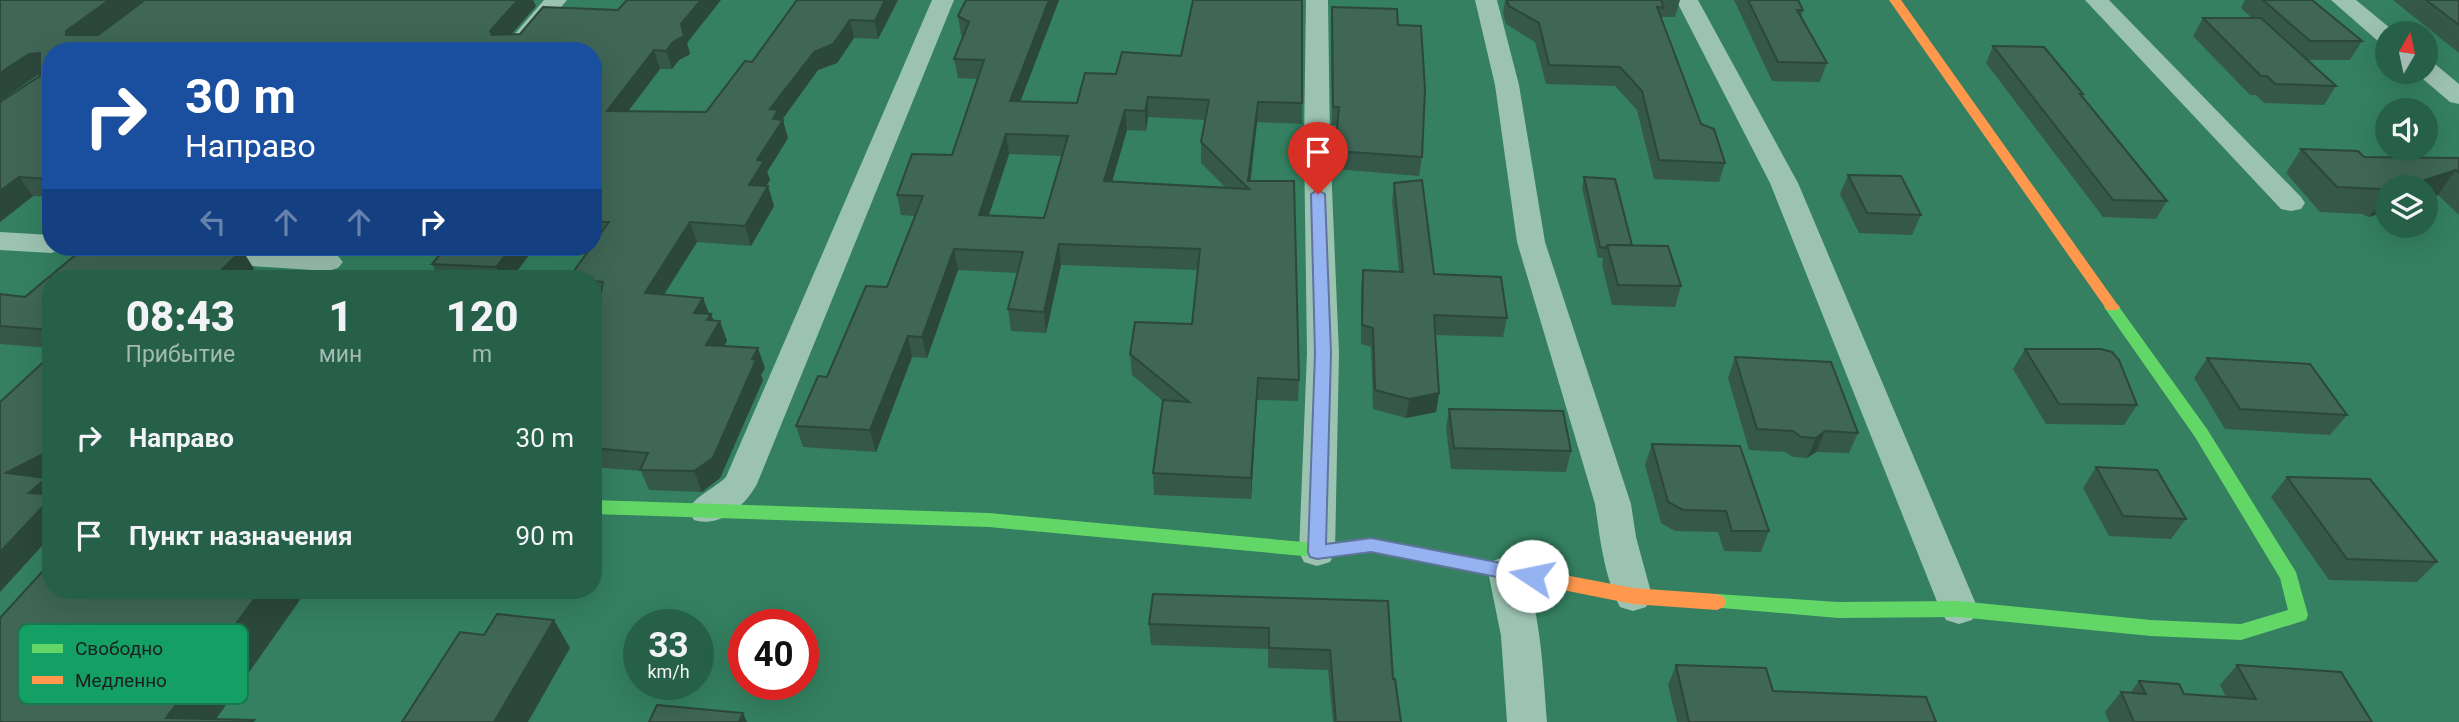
<!DOCTYPE html>
<html lang="ru">
<head>
<meta charset="utf-8">
<style>
	:root { --surface:#276048; --page:#2f664f; --text:#f1f3f6; --muted:#a4bbb4 }
	body { margin:0; font-family:Roboto,sans-serif; background:var(--page); color:var(--text); height:100vh; display:flex; flex-direction:column; font-size:26px; white-space:nowrap }
	* { box-sizing:border-box; margin:0 }
	p { font-size:23px; color:var(--muted) }
	.icon { flex:none; width:38px; height:38px; fill:none; stroke:currentColor; stroke-width:2; stroke-linecap:round; stroke-linejoin:round }
	.map { position:relative; flex:1; overflow:hidden }
	.sheet { position:absolute; left:42px; top:270px; width:560px; height:329px; display:flex; flex-direction:column; background:var(--surface); border-radius:28px; box-shadow:0 7px 28px #0002 }
	.sheet>* { flex:none }
	.hud { position:absolute; left:42px; top:42px; width:560px; height:214px; border-radius:28px; box-shadow:0 7px 28px #0002; background:#1a4fa0; color:#fff; overflow:hidden }
	.needle { width:46px; rotate:9deg }
	.tools { position:absolute; left:2375px; top:21px; display:grid; gap:14px }
	.tools a { display:grid; place-items:center; width:63px; height:63px; border-radius:50%; background:var(--surface); box-shadow:0 7px 28px #0002; font-size:35px }
	.speed { position:absolute; left:623px; top:609px; display:flex; gap:14px; font-size:35px; font-weight:700; text-align:center }
	.speed>* { display:grid; place-content:center; width:91px; height:91px; border-radius:50%; background:var(--surface); box-shadow:0 7px 28px #0002; line-height:1 }
	.speed small { font-size:18px; font-weight:400 }
	.speed .limit { border:10px solid #d22; background:#fff; color:#111 }
	.pin { position:absolute; display:grid; place-items:center; width:60px; height:60px; color:#fff; margin:-72px -30px; border-radius:50% 50% 50% 0; rotate:-45deg; box-shadow:0 0 7px #0007 }
	.pin .icon { rotate:45deg }
	.me { position:absolute; width:77px; margin:-38px; rotate:281deg; stroke-linejoin:round; filter:drop-shadow(0 0 5px #0008) }
	.turn { display:flex; align-items:center; gap:24px; height:147px; padding:0 28px; font-size:32px }
	.turn .icon { width:91px; height:91px; stroke-width:2.5 }
	.turn b { display:block; font-size:49px; line-height:60px }
	.lanes { display:flex; align-items:center; height:66px; padding:0 28px; background:#0003; justify-content:center; gap:35px; direction:ltr }
	.lanes .off { opacity:.35 }
	.eta { display:flex; justify-content:space-evenly; align-items:center; height:119px; text-align:center }
	.eta b { font-size:42px; font-weight:800; line-height:49px }
	ul { padding:0; list-style:none }
	li { display:flex; align-items:center; gap:21px; height:98px; padding:0 28px }
	li div { flex:1 }
	li b { display:block; font-size:26px }
	li em { font-style:normal }
	.map>svg:first-child { display:block }
</style>
</head>
<body>
<div class="map">
<svg width="2459" height="722" viewBox="0 0 2459 722">
	<rect width="100%" height="100%" fill="#348060"/>
	<g fill="none" stroke-linecap="round" stroke-linejoin="round">
		<g fill="#9cc3b2" fill-rule="evenodd">
			<polygon points="544,0 567,0 525,51 500,51"/>
			<path d="M 932,0 L 954,0 L 757,484 C 745,506 720,528 694,520 L 688,510 C 696,495 714,489 726,477 Z"/>
			<polygon points="1306,0 1328,0 1330,142 1339,353 1335,552 1330,562 1317,566 1304,562 1299,552 1307,353 1304,142"/>
			<path d="M 1475,0 L 1497,0 L 1519,85 L 1545,242 L 1631,504 L 1636,537 L 1652,596 L 1646,607 L 1633,611 L 1620,607 C 1604,576 1600,538 1595,504 L 1517,242 L 1495,85 Z"/>
			<polygon points="1676,0 1698,0 1798,183 1978,609 1972,620 1959,624 1946,620 1940,609 1770,183"/>
			<polygon points="2085,0 2109,0 2301,197 2305,203 2301,209 2291,211 2281,209"/>
			<polygon points="2331,0 2356,0 2396,33 2387,33 2387,44 2379,42"/>
			<polygon points="2426,62 2435,64 2459,84 2459,104 2450,102 2417,74 2416,72 2426,72"/>
			<polygon points="0,232 51,235 51,247 63,247 61,250 51,253 0,250"/>
			<polygon points="231,247 328,253 338,256 343,262 338,268 328,271 204,263 194,260 190,254 197,247"/>
			<path d="M 1506,556 L 1519,561 C 1541,603 1543,674 1547,722 L 1507,722 L 1501,636 L 1488,571 L 1493,561 Z"/>
		</g>
		<g fill="#63d668" fill-rule="evenodd">
			<polygon points="2112,302 2117,304 2207,429 2296,572 2308,615 2306,620 2241,640 2151,636 1959,617 1838,618 1710,607 1708,602 1710,597 1717,594 1838,602 1959,601 2151,620 2241,624 2288,610 2280,578 2195,437 2104,307"/>
			<polygon points="593,500 989,513 1325,544 1331,546 1334,551 1331,556 1325,558 989,527 593,514"/>
		</g>
		<g fill="#ff974d" fill-rule="evenodd">
			<polygon points="1889,0 1901,0 2117,304 2120,307 2117,310 2107,310"/>
			<polygon points="1371,538 1633,588 1717,594 1724,597 1726,602 1724,607 1717,610 1633,604 1371,552 1325,558 1319,556 1316,551 1319,546 1325,544"/>
		</g>
	</g>
	<g fill="#36584a" fill-rule="evenodd">
		<polygon points="0,0 536,6 511,35 687,43 690,54 679,60 672,69 660,69 628,111 706,112 752,62 898,0 878,39 854,38 837,63 818,70 782,120 788,138 767,172 770,180 766,186 768,186 774,206 751,246 697,242 664,295 703,298 709,314 711,314 714,321 720,321 727,341 724,346 765,368 761,375 763,380 720,478 702,492 649,490 641,471 593,467 593,338 600,301 593,301 593,278 596,241 593,241 593,51 51,51 51,197 33,196 0,222 40,74 0,101"/>
		<path d="M 966,0 L 1059,0 L 1020,101 L 1077,103 L 1116,74 L 1181,56 L 1302,103 L 1302,124 L 1257,122 L 1250,181 L 1299,380 L 1298,401 L 1257,400 L 1251,499 L 1154,495 L 1153,473 L 1163,401 L 1132,375 L 1130,354 L 1192,324 L 1198,270 L 1061,265 L 1046,333 L 1011,331 L 1008,309 L 1018,273 L 958,270 L 927,358 L 912,357 L 876,452 L 803,447 L 796,426 L 827,377 L 887,287 L 915,216 L 901,215 L 897,195 L 952,155 L 978,79 L 958,78 L 954,59 L 963,36 L 961,35 L 958,16 ZM 1148,117 L 1205,120 L 1201,142 L 1201,163 L 1226,188 L 1112,182 L 1127,130 L 1146,131 ZM 1009,154 L 1062,156 L 1044,218 L 989,215 Z"/>
		<polygon points="1505,0 1680,0 1675,17 1662,17 1661,18 1701,124 1725,163 1719,182 1654,179 1637,110 1615,86 1546,84 1535,42 1506,24 1503,13"/>
		<polygon points="1734,0 1798,0 1803,10 1801,17 1827,63 1820,82 1772,81"/>
		<polygon points="2245,0 2312,0 2362,41 2350,60 2307,60 2336,86 2324,105 2264,103 2256,95 2250,95 2193,36 2203,18 2252,18 2241,8"/>
		<polygon points="2393,0 2459,0 2459,53"/>
		<polygon points="1332,7 1398,25 1422,157 1419,176 1334,169 1337,125 1332,125 1331,24"/>
		<polygon points="1993,46 2083,94 2082,96 2167,201 2156,219 2103,217 1986,63"/>
		<polygon points="2301,149 2364,157 2459,158 2459,215 2438,195 2426,199 2426,187 2387,211 2369,217 2362,214 2320,212 2286,173"/>
		<polygon points="1848,175 1921,215 1912,235 1859,233 1840,194"/>
		<polygon points="1584,177 1632,245 1681,286 1675,307 1612,305 1602,265 1603,258 1598,258 1582,188"/>
		<polygon points="1394,183 1434,274 1507,318 1503,337 1435,335 1439,393 1436,412 1406,418 1373,409 1371,347 1361,344 1361,288 1363,270 1399,271 1392,201"/>
		<polygon points="85,247 192,247 242,250 254,269 245,278 51,278 51,348 0,344 0,294 25,297"/>
		<polygon points="268,247 321,247 318,250"/>
		<polygon points="446,247 535,247 512,278 439,278 432,264"/>
		<polygon points="2025,349 2137,405 2124,425 2046,424 2013,369"/>
		<polygon points="1735,357 1858,433 1849,453 1816,452 1807,458 1793,457 1785,452 1749,450 1728,378"/>
		<polygon points="2207,358 2347,415 2330,435 2225,429 2194,378"/>
		<polygon points="1449,409 1571,451 1566,472 1451,469 1446,429"/>
		<polygon points="1652,444 1769,531 1761,552 1724,551 1718,532 1675,531 1661,523 1645,465"/>
		<polygon points="2096,467 2186,519 2171,539 2109,536 2083,488"/>
		<polygon points="2287,477 2437,562 2417,582 2329,580 2271,497"/>
		<polygon points="1388,601 1393,679 1401,722 1333,722 1328,670 1268,668 1268,649 1151,645 1149,624"/>
		<polygon points="1676,665 1773,691 1936,722 1677,722 1668,685"/>
		<polygon points="2237,665 2372,722 2109,722 2105,712 2121,692 2130,693 2139,681 2184,694 2226,697 2220,685"/>
	</g>
	<g fill="#2c473c">
		<polygon points="109,0 145,0 78,51 66,35 66,31"/>
		<polygon points="518,0 533,0 536,6 498,49 490,31"/>
		<polygon points="701,0 721,0 687,43 690,54 679,60 672,69 666,51 673,42 681,24"/>
		<polygon points="885,0 898,0 878,39 875,21"/>
		<polygon points="1049,0 1059,0 1013,121 1010,101"/>
		<polygon points="850,20 854,38 837,63 818,70 781,121 783,120 788,138 767,172 770,180 754,205 749,185 757,160 770,109 814,52"/>
		<polygon points="654,50 660,69 614,130 607,111"/>
		<polygon points="40,53 41,72 0,101 0,73 29,54"/>
		<polygon points="1148,97 1148,117 1146,131 1145,111"/>
		<polygon points="1258,102 1257,122 1249,194 1248,181"/>
		<polygon points="1125,110 1127,130 1106,202 1104,181"/>
		<polygon points="1006,134 1009,154 982,236 979,215"/>
		<polygon points="2456,170 2438,195 2426,199 2426,187 2404,187"/>
		<polygon points="19,177 33,196 0,222 0,191"/>
		<polygon points="768,186 774,206 751,246 745,226"/>
		<polygon points="2387,193 2387,211 2369,217"/>
		<polygon points="690,222 697,242 652,313 645,293"/>
		<polygon points="1059,244 1061,265 1046,333 1044,312"/>
		<polygon points="512,247 535,247 512,278 502,278 496,267"/>
		<polygon points="954,249 958,270 927,358 922,337"/>
		<polygon points="242,250 254,269 245,278 213,278"/>
		<polygon points="703,298 710,316 711,314 716,328 720,321 727,341 713,365 694,313"/>
		<polygon points="908,336 912,357 876,452 870,430"/>
		<polygon points="758,348 765,368 761,375 763,380 720,478 702,492 694,471"/>
		<polygon points="1258,378 1257,400 1251,499 1251,478"/>
		<polygon points="1439,393 1436,412 1406,418 1409,399"/>
		<polygon points="1825,431 1816,452 1807,458 1816,438"/>
		<polygon points="51,450 51,478 47,480 51,484 51,536 0,592 0,552 6,473"/>
		<polygon points="261,590 307,590 214,722 166,718"/>
		<polygon points="554,620 570,648 528,722 494,722"/>
		<polygon points="743,713 747,722 739,722"/>
	</g>
	<g fill="#3f6656" stroke="#2c473c" stroke-width="2" fill-rule="evenodd">
		<polygon points="0,0 109,0 66,31 66,35 98,35 145,0 518,0 490,31 492,35 520,34 543,7 618,10 627,0 701,0 681,24 684,36 673,42 666,51 654,50 607,111 706,112 745,61 752,62 797,0 885,0 875,21 850,20 833,44 814,52 770,109 778,110 773,119 783,120 757,160 764,161 749,185 768,186 745,226 690,222 645,293 703,298 694,313 711,314 707,320 720,321 706,345 758,348 752,359 756,360 713,458 694,471 640,470 648,453 593,448 593,338 603,282 593,281 593,278 569,278 591,247 593,247 593,244 609,222 593,222 593,51 51,51 51,179 19,177 0,191 0,102 40,76 40,53 29,54 0,73"/>
		<path d="M 966,0 L 1049,0 L 1010,101 L 1077,103 L 1085,73 L 1116,74 L 1122,52 L 1181,56 L 1193,0 L 1302,0 L 1302,103 L 1258,102 L 1248,181 L 1294,181 L 1299,380 L 1258,378 L 1251,478 L 1153,473 L 1163,400 L 1189,402 L 1130,354 L 1135,322 L 1192,324 L 1200,249 L 1059,244 L 1044,312 L 1008,309 L 1023,252 L 954,249 L 922,337 L 908,336 L 870,430 L 796,426 L 818,376 L 827,377 L 866,286 L 887,287 L 923,196 L 897,195 L 912,154 L 952,155 L 984,60 L 954,59 L 969,22 L 958,16 ZM 1148,97 L 1209,100 L 1201,142 L 1249,189 L 1104,181 L 1125,110 L 1145,111 ZM 1006,134 L 1068,136 L 1044,218 L 979,215 Z"/>
		<polygon points="1507,0 1661,0 1664,8 1657,7 1701,124 1714,129 1725,163 1659,160 1642,91 1620,67 1549,65 1539,23 1509,6"/>
		<polygon points="1748,0 1798,0 1803,10 1797,10 1827,63 1778,62"/>
		<polygon points="2263,0 2312,0 2362,41 2310,41"/>
		<polygon points="2426,0 2459,0 2459,25"/>
		<polygon points="1332,7 1397,9 1398,25 1421,26 1425,89 1422,157 1335,151 1339,107 1333,107"/>
		<polygon points="2203,18 2261,18 2336,86 2275,84 2267,76 2261,76"/>
		<polygon points="1993,46 2044,47 2083,94 2080,94 2167,201 2113,200"/>
		<polygon points="2301,149 2358,151 2364,157 2459,158 2459,173 2456,170 2404,187 2387,187 2387,193 2380,189 2337,187"/>
		<polygon points="1848,175 1901,176 1921,215 1867,213"/>
		<polygon points="1584,177 1615,179 1632,245 1607,245 1606,248 1600,247"/>
		<polygon points="1422,180 1434,274 1501,277 1507,318 1434,315 1439,393 1409,399 1375,390 1373,328 1362,325 1363,270 1403,272 1394,183"/>
		<polygon points="1607,245 1668,246 1681,286 1618,285"/>
		<polygon points="85,247 192,247 242,250 213,278 51,278 51,330 0,326 0,294 25,297"/>
		<polygon points="446,247 512,247 496,267 432,264"/>
		<polygon points="2025,349 2101,349 2112,352 2119,360 2137,405 2059,404"/>
		<polygon points="51,355 51,450 6,473 46,478 29,493 51,495 51,498 0,552 0,402"/>
		<polygon points="1735,357 1831,362 1858,433 1825,431 1816,438 1801,437 1793,431 1757,429"/>
		<polygon points="2207,358 2310,364 2347,415 2240,409"/>
		<polygon points="1449,409 1563,411 1571,451 1454,448"/>
		<polygon points="1652,444 1740,446 1769,531 1732,531 1726,511 1683,510 1668,502"/>
		<polygon points="2096,467 2157,470 2186,519 2123,516"/>
		<polygon points="2287,477 2370,479 2437,562 2347,559"/>
		<polygon points="51,562 51,590 261,590 166,718 254,720 252,722 0,722 0,618"/>
		<polygon points="1153,594 1388,601 1393,679 1395,679 1401,722 1336,722 1330,650 1269,648 1269,628 1149,624"/>
		<polygon points="497,614 554,620 494,722 402,722 460,632 484,635"/>
		<polygon points="1676,665 1766,668 1773,691 1926,697 1936,722 1689,722"/>
		<polygon points="2237,665 2341,672 2372,722 2134,722 2121,692 2146,694 2139,681 2179,684 2184,694 2256,699"/>
		<polygon points="657,705 743,713 739,722 649,722"/>
	</g>
	<polygon fill="#95b2f1" stroke="#61749d" stroke-width="2" points="1318,190 1325,194 1331,353 1326,544 1371,538 1532,569 1538,571 1541,576 1538,581 1532,584 1371,552 1317,559 1310,557 1308,552 1315,353 1311,194"/>
	<rect x="18" y="624" width="230" height="80" rx="10" fill="#14a065" stroke="#17794f" stroke-width="2"/>
	<rect x="32" y="644" width="31" height="9" fill="#63d668"/>
	<rect x="32" y="676" width="31" height="8" fill="#ff974d"/>
	<g font-size="19" fill="#1d1d1d">
		<text x="75" y="655">Свободно</text>
		<text x="75" y="687">Медленно</text>
	</g>
</svg>
<div class="tools">
<a><svg class="needle" viewBox="-14 -14 28 28"><path d="M0-13l5 13h-10z" fill="#e53935"/><path d="M0 13l5-13h-10z" fill="#a4bbb4"/></svg></a>
<a><svg class="icon" aria-label="sound" viewBox="0 0 24 24"><path d="M4 9h4l5-4v14l-5-4H4zM17 9q2 3 0 6"/></svg></a>
<a><svg class="icon" aria-label="layers" viewBox="0 0 24 24"><path d="M12 4l9 5-9 5-9-5zM3 14l9 5 9-5"/></svg></a>
</div>
<div class="speed"><div>33<small>km/h</small></div><div class="limit">40</div></div>
<div class="pin" style="left:1318px;top:194px;background:#d93025"><svg class="icon" aria-label="arrive" viewBox="0 0 24 24"><path d="M6 21V4h12l-3 4 3 4H6"/></svg></div>
<svg class="me" style="left:1532px;top:576px" viewBox="-20 -20 40 40"><circle r="19" fill="#fff"/><path d="M0-13L10 11 0 6-10 11z" fill="#95b2f1"/></svg>
<div class="hud">
<div class="turn"><svg class="icon" aria-label="right" viewBox="0 0 24 24"><path d="M7 20v-9h11M14 6l5 5-5 5"/></svg><div><b>30 m</b>Направо</div></div>
<div class="lanes"><svg class="icon off" aria-label="left" viewBox="0 0 24 24"><path d="M17 20v-9H6M10 6l-5 5 5 5"/></svg><svg class="icon off" aria-label="ahead" viewBox="0 0 24 24"><path d="M12 20V5M6 11l6-6 6 6"/></svg><svg class="icon off" aria-label="ahead" viewBox="0 0 24 24"><path d="M12 20V5M6 11l6-6 6 6"/></svg><svg class="icon" aria-label="right" viewBox="0 0 24 24"><path d="M7 20v-9h11M14 6l5 5-5 5"/></svg></div>
</div>
<section class="sheet">
<div class="eta">
<div><b>08:43</b><p>Прибытие</p></div>
<div><b>1</b><p>мин</p></div>
<div><b>120</b><p>m</p></div>
</div>
<ul>
<li><svg class="icon" aria-label="right" viewBox="0 0 24 24"><path d="M7 20v-9h11M14 6l5 5-5 5"/></svg><div><b>Направо</b></div><em>30 m</em></li>
<li><svg class="icon" aria-label="arrive" viewBox="0 0 24 24"><path d="M6 21V4h12l-3 4 3 4H6"/></svg><div><b>Пункт назначения</b></div><em>90 m</em></li>
</ul>
</section>
</div>
</body>
</html>
